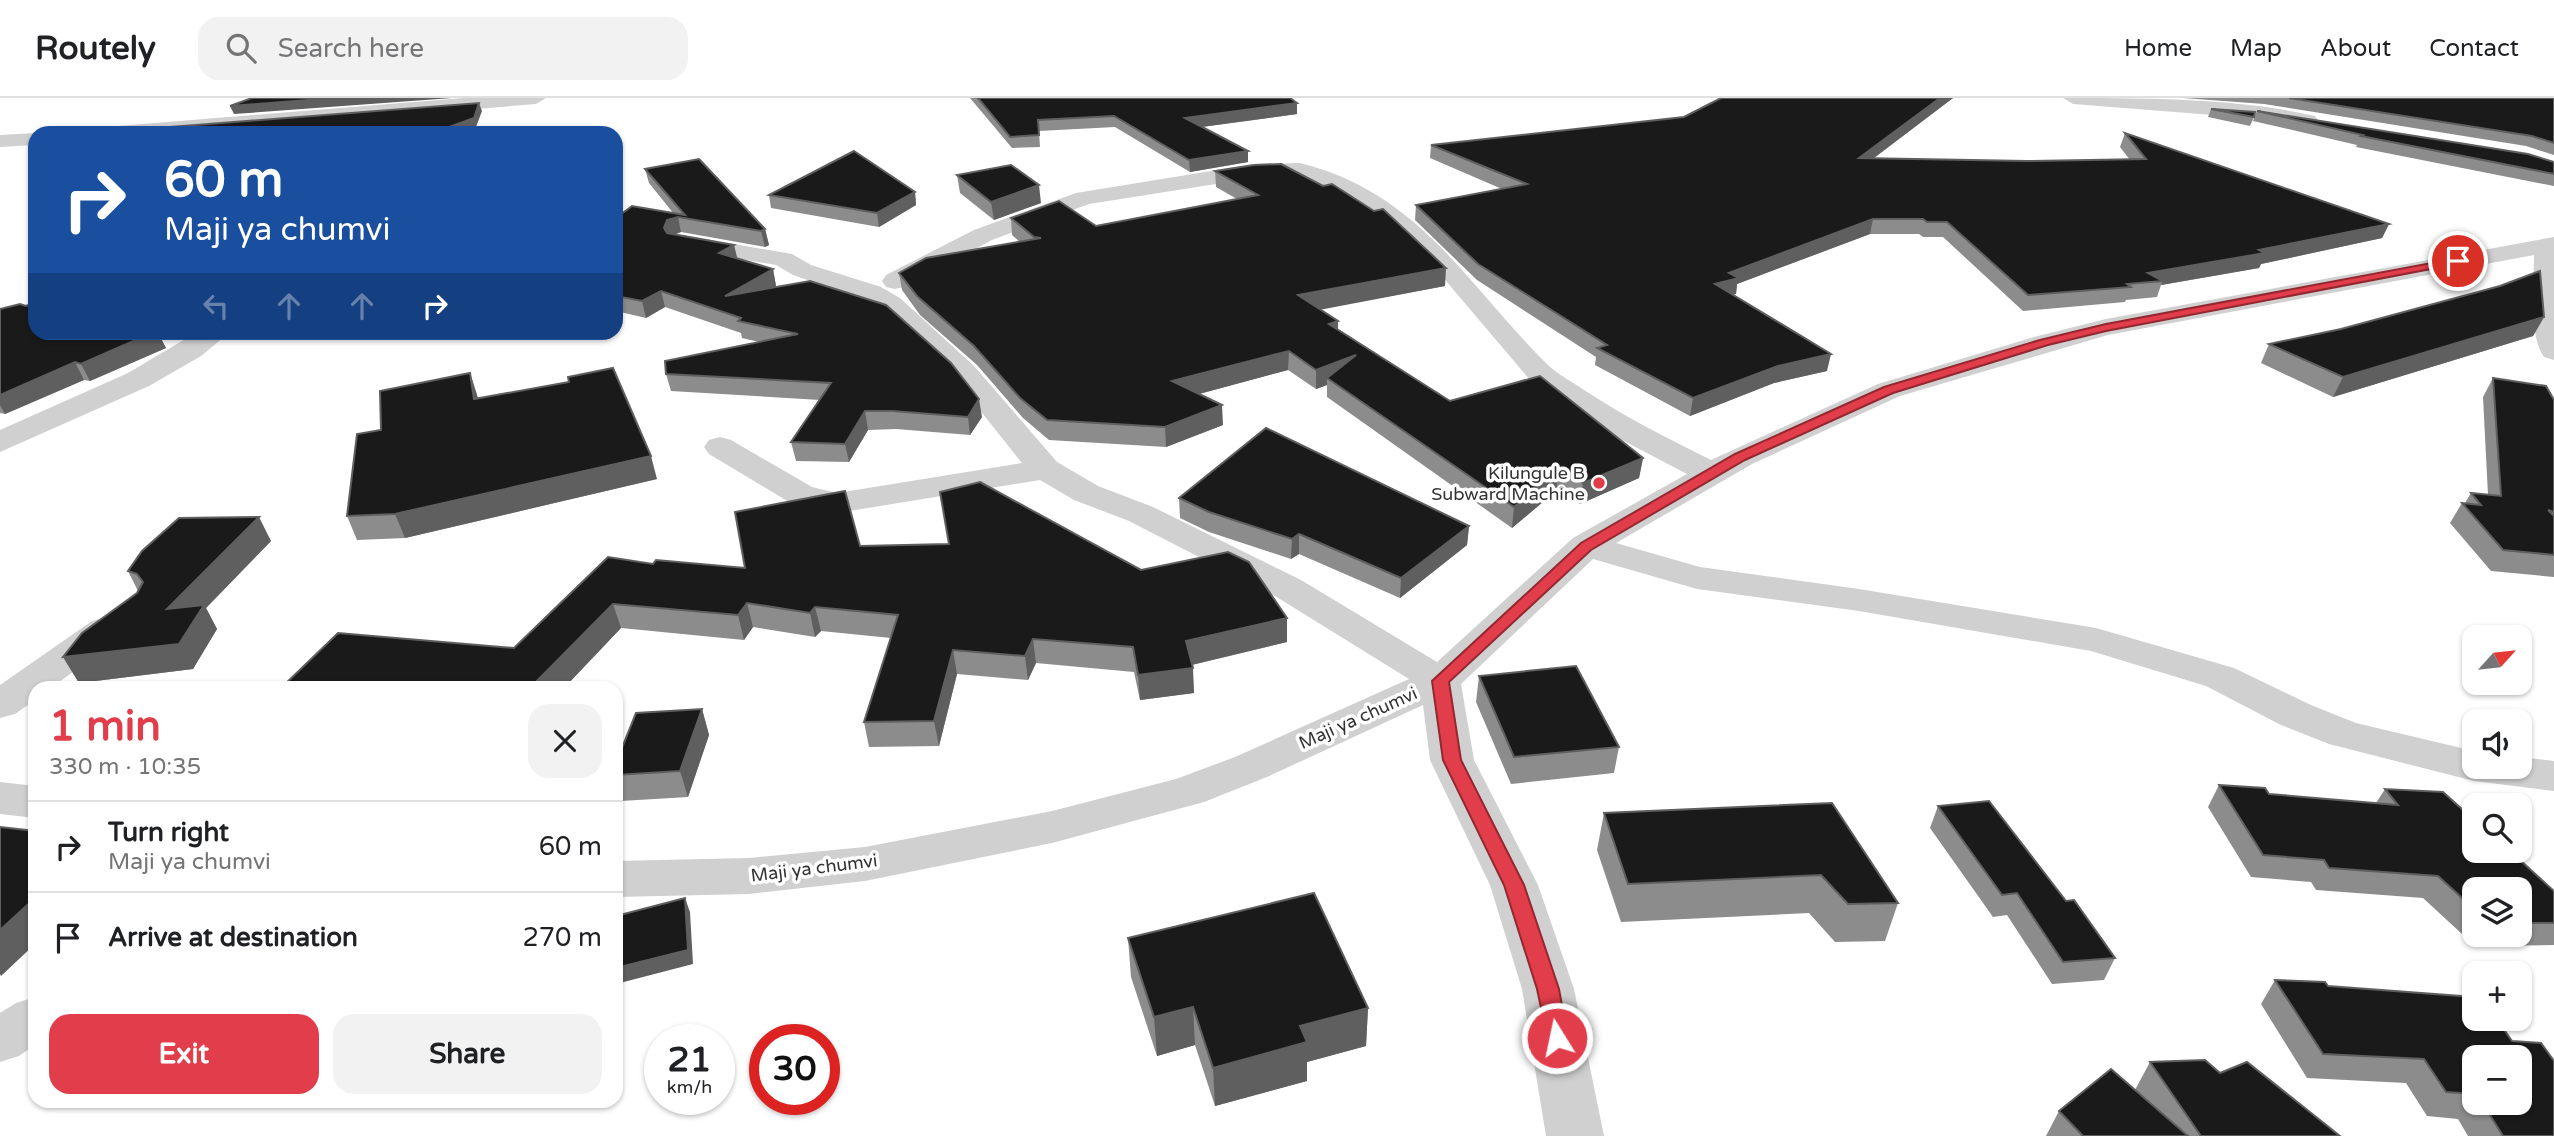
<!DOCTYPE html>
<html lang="en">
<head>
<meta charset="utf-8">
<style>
	:root { --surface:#fff; --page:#f2f2f2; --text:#202124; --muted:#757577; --line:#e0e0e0; --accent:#e23d4a }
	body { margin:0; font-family:"Varela Round",sans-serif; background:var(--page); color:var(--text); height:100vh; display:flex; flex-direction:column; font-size:26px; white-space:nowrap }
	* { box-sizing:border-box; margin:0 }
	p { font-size:23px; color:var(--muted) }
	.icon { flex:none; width:38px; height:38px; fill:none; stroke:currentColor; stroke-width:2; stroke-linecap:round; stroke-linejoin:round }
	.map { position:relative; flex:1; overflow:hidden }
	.sheet { position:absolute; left:28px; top:583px; width:595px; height:427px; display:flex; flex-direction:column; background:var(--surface); border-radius:21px; box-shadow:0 2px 5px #0004 }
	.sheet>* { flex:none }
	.guide { position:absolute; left:28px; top:28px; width:595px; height:214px; border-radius:21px; box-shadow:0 2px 5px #0004; background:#1a4fa0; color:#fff; overflow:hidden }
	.needle { width:46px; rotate:63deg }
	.buttons { position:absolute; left:2462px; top:527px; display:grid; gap:14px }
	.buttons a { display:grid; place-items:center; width:70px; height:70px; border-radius:14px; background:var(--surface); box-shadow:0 2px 5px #0004; font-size:35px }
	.speed { position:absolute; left:644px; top:926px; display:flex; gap:14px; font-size:35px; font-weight:700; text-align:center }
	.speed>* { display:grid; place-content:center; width:91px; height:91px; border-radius:50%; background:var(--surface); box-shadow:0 2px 5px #0004; line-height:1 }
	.speed small { font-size:18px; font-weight:400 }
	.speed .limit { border:10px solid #d22; background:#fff; color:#111 }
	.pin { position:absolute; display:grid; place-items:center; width:60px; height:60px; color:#fff; margin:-30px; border:4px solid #fff; border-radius:50%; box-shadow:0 2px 7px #0007 }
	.me { position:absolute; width:77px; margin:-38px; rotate:350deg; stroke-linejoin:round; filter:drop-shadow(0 0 5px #0008) }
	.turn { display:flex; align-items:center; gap:24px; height:147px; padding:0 21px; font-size:32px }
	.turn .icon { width:91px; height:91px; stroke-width:2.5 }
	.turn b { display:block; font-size:49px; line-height:60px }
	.lanes { display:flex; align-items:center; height:66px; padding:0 21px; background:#0003; justify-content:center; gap:35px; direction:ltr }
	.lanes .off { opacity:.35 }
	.round { display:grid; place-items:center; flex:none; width:74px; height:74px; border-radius:21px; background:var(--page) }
	.head { display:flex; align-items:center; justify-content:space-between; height:119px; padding:0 21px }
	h1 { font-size:42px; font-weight:700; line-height:52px; color:var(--accent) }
	.cta { display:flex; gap:14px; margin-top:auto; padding:14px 21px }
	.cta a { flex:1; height:80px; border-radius:21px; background:var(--accent); color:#fff; font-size:28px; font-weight:700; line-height:80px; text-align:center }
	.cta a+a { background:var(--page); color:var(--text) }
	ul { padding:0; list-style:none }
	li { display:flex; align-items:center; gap:21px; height:91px; padding:0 21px; border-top:2px solid var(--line) }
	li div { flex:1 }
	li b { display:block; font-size:26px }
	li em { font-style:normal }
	header { display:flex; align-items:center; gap:42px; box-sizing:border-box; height:98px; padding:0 35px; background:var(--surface); border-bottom:2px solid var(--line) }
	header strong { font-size:33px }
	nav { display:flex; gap:38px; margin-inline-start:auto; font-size:24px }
	.search { width:490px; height:63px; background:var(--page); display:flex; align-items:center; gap:18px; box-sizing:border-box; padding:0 24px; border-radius:21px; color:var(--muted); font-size:26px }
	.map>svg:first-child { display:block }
</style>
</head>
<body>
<header>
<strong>Routely</strong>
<div class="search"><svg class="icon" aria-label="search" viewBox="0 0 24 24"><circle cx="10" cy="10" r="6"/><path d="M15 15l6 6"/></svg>Search here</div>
<nav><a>Home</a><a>Map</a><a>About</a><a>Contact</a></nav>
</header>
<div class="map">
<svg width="2554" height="1038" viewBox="0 0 2554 1038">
	<rect width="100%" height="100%" fill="#fff"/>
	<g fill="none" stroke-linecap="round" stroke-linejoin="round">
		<g fill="#d0d0d0" fill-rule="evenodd">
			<polygon points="463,0 546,0 536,6 182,35 96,35 99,31 106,29"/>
			<path d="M 2063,0 C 2142,0 2239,0 2315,18 L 2318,22 L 2315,26 L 2308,28 L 2264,21 L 2073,6 Z"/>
			<polygon points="35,35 35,47 0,49 0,37"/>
			<path d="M 1300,65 C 1421,95 1467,188 1549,268 C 1559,277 1573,284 1584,292 C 1625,319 1667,340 1711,362 L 1878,286 L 2034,239 L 2106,221 L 2554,139 L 2554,262 L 2544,259 C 2528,237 2534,184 2534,157 L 2108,237 L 1900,298 L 1752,366 L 1616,445 L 1700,469 L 1859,491 L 2096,530 L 2234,570 L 2311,607 L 2356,625 L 2474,653 L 2474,668 L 2520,668 L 2520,659 L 2554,663 L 2554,693 L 2474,683 L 2329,646 L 2281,627 L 2206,588 L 2091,553 L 1859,513 L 1697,491 L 1593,461 L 1461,586 L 1474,662 L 1538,787 L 1574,891 L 1604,1038 L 1546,1038 L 1522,891 L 1490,787 L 1430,662 L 1423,607 L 1267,679 L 1204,704 L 1052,745 L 865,783 L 749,796 L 616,799 L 616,763 L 749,760 L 865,749 L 1052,713 L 1176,681 L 1235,659 L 1409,581 L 1275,498 L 1129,423 L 1074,402 L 1040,382 L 837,415 L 789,404 L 709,356 L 704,349 L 709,342 L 720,339 L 731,342 L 812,389 L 837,395 L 1022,365 L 955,281 L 880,212 L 863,201 L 793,177 L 776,167 L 673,149 L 670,144 L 673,139 L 682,137 L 792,156 L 811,167 L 881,189 L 900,200 L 975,269 L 1057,364 L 1098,388 L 1153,409 L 1301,482 L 1437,564 L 1573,440 L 1687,376 L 1601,331 L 1530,282 L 1435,170 L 1403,139 L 1364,109 L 1328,90 L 1298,79 L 1254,80 L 1089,106 L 992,142 L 904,189 L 895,191 L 886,189 L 882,183 L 886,177 L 974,132 L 1076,95 L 1254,66 Z"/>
			<polygon points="197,234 230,234 201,258 149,288 0,354 0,332 128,275"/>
			<polygon points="106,519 120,523 125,531 120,539 51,590 35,590 35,602 15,616 0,620 0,587 92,523"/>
			<polygon points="0,684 35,688 35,720 0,716"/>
			<polygon points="35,899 35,947 19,958 0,964 0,915 16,905"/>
		</g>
	</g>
	<g fill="#8c8c8c" fill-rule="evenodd">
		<polygon points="970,0 1290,0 1297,16 1202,29 1248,64 1190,74 1115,29 1039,33 1040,49 1012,50"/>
		<polygon points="1721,0 1953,0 1873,61 2027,63 2130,62 2120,49 2125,35 2389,126 2382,140 2261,166 2259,170 2161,187 2157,199 2126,202 2125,204 2023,213 1943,139 1923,139 1919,136 1870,136 1737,186 1736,196 1733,196 1827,273 1774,285 1690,318 1595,267 1596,259 1477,182 1415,122 1416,107 1502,91 1430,60 1431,47 1684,19"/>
		<polygon points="2183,0 2554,0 2554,57 2526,48 2264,6"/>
		<polygon points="2211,11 2254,19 2250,28 2208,19"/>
		<polygon points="2257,13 2554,64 2554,88 2356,49 2357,47 2253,23"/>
		<polygon points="645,71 765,131 769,147 765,149 681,134 675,136 737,160 773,171 776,188 773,190 982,319 970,337 896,331 868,332 849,364 796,363 791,344 820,302 671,293 666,276 759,244 742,240 741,235 665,209 646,220 616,213 616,120 674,116 649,85"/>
		<polygon points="1215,73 1445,188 1320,211 1338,223 1338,231 1450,303 1643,360 1639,380 1580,406 1556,393 1512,430 1327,299 1327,287 1316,291 1288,272 1199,296 1223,327 1166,349 1049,342 1023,320 977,267 920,217 902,192 899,175 1020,144 1012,137 1011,120 1096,128 1237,101 1216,89"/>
		<polygon points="957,77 1041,105 994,122 960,95"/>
		<polygon points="915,94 916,107 879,129 771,110 769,97"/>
		<polygon points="2500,188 2544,219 2533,238 2333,299 2261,265 2269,246 2341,231"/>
		<polygon points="0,211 35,234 164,234 159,237 166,250 90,283 84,282 5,316 0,315"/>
		<polygon points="470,275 478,300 657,381 405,440 357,442 347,418 381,332"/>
		<polygon points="2493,280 2554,302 2554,479 2491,473 2450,425 2462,405 2465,405 2471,395 2488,397 2483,299"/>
		<polygon points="1179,400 1469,428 1467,447 1400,500 1299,456 1291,461 1209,434 1180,420"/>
		<polygon points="271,443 206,510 217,531 193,571 79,585 63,559 137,495 138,493 128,473"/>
		<polygon points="860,448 1141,472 1287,520 1287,544 1192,567 1194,595 1140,602 1134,574 1036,565 1028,582 957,576 939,648 869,649 864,624 891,540 821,533 815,539 753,529 744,542 621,530 564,590 281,590 514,550 653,466 745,470"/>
		<polygon points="1479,578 1619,649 1614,675 1511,686 1476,604"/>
		<polygon points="702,611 709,637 688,699 621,703 616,690 616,665"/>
		<path d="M 2219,687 L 2269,696 L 2376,705 L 2385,691 L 2554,793 L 2554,847 L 2475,848 L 2423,800 L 2316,792 L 2311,784 L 2251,779 L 2208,709 ZM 2474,791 L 2520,791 L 2520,836 L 2474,836 Z"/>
		<polygon points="1832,705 1898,805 1885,843 1835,844 1809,815 1621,824 1597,752 1604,715"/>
		<polygon points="1938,708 2115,860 2104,882 2052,886 2007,817 1993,819 1930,730"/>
		<polygon points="1128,840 1368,910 1366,948 1307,964 1307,983 1215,1008 1195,947 1157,958 1131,879"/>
		<path d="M 2275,882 L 2328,888 L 2512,943 L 2554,1038 L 2468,1038 L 2458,1021 L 2427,1018 L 2406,985 L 2307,980 L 2261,906 ZM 2474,959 L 2520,1004 L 2474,1004 Z"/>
		<polygon points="2150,964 2220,975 2340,1038 2046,1038 2059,1013 2135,992"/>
	</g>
	<g fill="#5f5f5f">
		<polygon points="335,0 452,0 234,16 230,8"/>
		<polygon points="1940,0 1953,0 1855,74 1859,60"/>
		<polygon points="479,5 482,13 476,29 460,35 433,35"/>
		<polygon points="1297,5 1297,16 1186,31 1185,20"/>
		<polygon points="1248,53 1248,64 1190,74 1189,62"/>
		<polygon points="1039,87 1041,105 994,122 991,104"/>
		<polygon points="915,94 916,107 879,129 877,115"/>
		<polygon points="678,119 681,134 671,138 668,145 664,130 667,122"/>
		<polygon points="1873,121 1870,136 1737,186 1736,196 1712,202 1715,186 1729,175"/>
		<polygon points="2389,126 2382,140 2261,166 2259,170 2161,187 2163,183 2148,175"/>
		<polygon points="765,131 769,147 765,149 761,133"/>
		<polygon points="734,147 738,163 719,155"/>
		<polygon points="1446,170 1445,188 1298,216 1298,197"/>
		<polygon points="773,171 776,188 729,215 725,198"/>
		<polygon points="661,193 665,209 646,220 642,203"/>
		<polygon points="2544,219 2533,238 2333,299 2343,279"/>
		<polygon points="1338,223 1338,242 1329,226"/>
		<polygon points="139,234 164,234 159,237 166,250 90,283 81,266"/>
		<polygon points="1289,253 1288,272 1173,303 1172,283"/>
		<polygon points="1831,256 1827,273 1774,285 1690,318 1693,300 1778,268"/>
		<polygon points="1356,257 1327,280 1327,287 1316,291 1316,272"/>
		<polygon points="75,264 84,282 5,316 0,307 0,297"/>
		<polygon points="470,275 477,297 482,323 474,301"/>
		<polygon points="979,301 982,319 970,337 968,319"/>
		<polygon points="1222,307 1223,327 1166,349 1165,329"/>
		<polygon points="865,313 868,332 849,364 845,346"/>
		<polygon points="651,358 657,381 405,440 395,416"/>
		<polygon points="1643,360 1639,380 1580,406 1583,385"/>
		<polygon points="1559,372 1556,393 1512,430 1514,409"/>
		<polygon points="259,419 271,443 206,510 217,531 193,571 79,585 63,559 167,511"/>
		<polygon points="1469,428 1467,447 1400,500 1401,480"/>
		<polygon points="1299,436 1299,456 1291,461 1292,441"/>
		<polygon points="747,505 753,529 744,542 738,517"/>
		<polygon points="613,506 621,530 564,590 530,590"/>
		<polygon points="815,509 821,533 815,539 810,515"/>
		<polygon points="1287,520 1287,544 1187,568 1186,543"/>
		<polygon points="1033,541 1036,565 1028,582 1025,558"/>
		<polygon points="953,552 957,576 939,648 934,623"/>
		<polygon points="1193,570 1194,595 1140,602 1138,577"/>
		<polygon points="702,611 709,637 688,699 680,673"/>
		<polygon points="35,800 35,846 1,878 0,876 0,832"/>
		<polygon points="685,800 690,814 693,866 616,886 616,870"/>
		<polygon points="1193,909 1195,947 1157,958 1154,919"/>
		<polygon points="1368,910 1366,948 1307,964 1307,983 1215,1008 1213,970 1300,928"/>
	</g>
	<g fill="#1a1a1a" stroke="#5f5f5f" stroke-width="2">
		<polygon points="252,0 335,0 230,8"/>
		<polygon points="978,0 1290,0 1297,5 1185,20 1248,53 1189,62 1114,18 1038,22 1039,37 1010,39"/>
		<polygon points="1721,0 1940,0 1859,60 2027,63 2146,61 2125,35 2389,126 2259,152 2265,155 2148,175 2163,183 2127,186 2131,189 2028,197 1947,124 1927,124 1923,121 1873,121 1729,175 1739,180 1715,186 1831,256 1778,268 1693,300 1597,250 1607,247 1478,166 1416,107 1527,86 1431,47 1684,19"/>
		<polygon points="2289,0 2554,0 2554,45 2532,38"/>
		<polygon points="479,5 474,20 433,35 153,35 170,29"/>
		<polygon points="2211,11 2255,14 2254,19"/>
		<polygon points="2257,13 2528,56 2554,64 2554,76 2361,38 2363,37"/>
		<polygon points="854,53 915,94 877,115 769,97"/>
		<polygon points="699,61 765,131 761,133 678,119 667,122 664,130 667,135 734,147 719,155 773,171 725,198 810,183 886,207 951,265 979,301 968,319 893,313 865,313 845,346 791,344 831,285 666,276 665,263 798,236 738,223 741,220 661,193 642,203 616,198 616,120 632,108 685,117 645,71"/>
		<polygon points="1281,66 1323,88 1332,86 1374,113 1383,111 1446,170 1298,197 1338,223 1329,226 1450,303 1540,278 1643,360 1583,385 1559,372 1514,409 1327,280 1356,257 1316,272 1289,253 1172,283 1222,307 1165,329 1047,322 1020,300 974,248 918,199 899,175 926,160 1041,140 1034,139 1011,120 1059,103 1096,128 1258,97 1215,73 1254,67"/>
		<polygon points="1011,67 1039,87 991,104 957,77"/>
		<polygon points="2540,173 2544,219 2343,279 2269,246 2341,231 2500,188"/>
		<polygon points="35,204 35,234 154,234 81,266 75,264 0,297 0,211 20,206 26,208"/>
		<polygon points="613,270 651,358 395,416 347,418 357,336 381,332 380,293 470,275 474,301 569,284 568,279"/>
		<polygon points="2493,280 2546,288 2554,302 2554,414 2548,412 2554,418 2554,457 2503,452 2462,405 2481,407 2471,395 2501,398"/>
		<polygon points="1266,330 1469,428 1401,480 1299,436 1292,441 1209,414 1179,400"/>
		<polygon points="980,384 1141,472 1228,454 1249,464 1287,520 1186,543 1193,570 1138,577 1133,549 1033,541 1025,558 953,552 934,623 864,624 898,517 815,509 810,515 747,505 738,517 613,506 530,590 281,590 338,535 514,550 608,459 653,466 656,462 745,470 735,414 845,393 860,448 949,446 940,394"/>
		<polygon points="259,419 167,511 204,507 179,546 63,559 82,535 137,495 143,484 137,476 128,473 142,453 179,420"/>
		<polygon points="1576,568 1619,649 1514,659 1479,578"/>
		<polygon points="702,611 680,673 616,677 616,665 636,615"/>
		<polygon points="2219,687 2265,690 2269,696 2398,707 2385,691 2443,694 2474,722 2474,752 2509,752 2554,793 2554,825 2520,825 2520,791 2474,791 2474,811 2438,778 2329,770 2324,762 2263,757"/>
		<polygon points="1989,703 2066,803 2074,802 2115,860 2063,864 2017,795 2002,797 1938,708"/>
		<polygon points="1832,705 1898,805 1848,806 1821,777 1628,786 1604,715"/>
		<polygon points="0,729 35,733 35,800 0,832"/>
		<polygon points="1314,795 1368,910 1300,928 1307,944 1213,970 1193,909 1154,919 1128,840"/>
		<polygon points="685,800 688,852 616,870 616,818"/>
		<polygon points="2275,882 2325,884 2328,888 2474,899 2474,920 2496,920 2512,943 2541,945 2554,963 2554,1038 2503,1038 2482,1004 2520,1004 2520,959 2474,959 2474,996 2446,994 2424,961 2323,956"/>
		<polygon points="2205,962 2220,975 2247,964 2340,1038 2201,1038 2150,964"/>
		<polygon points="2111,971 2188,1038 2083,1038 2059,1013"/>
	</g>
	<polygon fill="#e23d4a" stroke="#932830" stroke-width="2" points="2458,160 2463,163 2462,165 2106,233 2048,247 1893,295 1745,362 1591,452 1449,584 1461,662 1524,787 1559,891 1568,940 1565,947 1557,949 1549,947 1537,891 1504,787 1443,662 1432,583 1581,445 1735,356 1884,289 2040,242 2106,226"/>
	<circle fill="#e23d4a" stroke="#fff" stroke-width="2.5" cx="1599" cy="385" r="7"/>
	<g text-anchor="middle" stroke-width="7" stroke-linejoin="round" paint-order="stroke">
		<g font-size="18" fill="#333" stroke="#fff" text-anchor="end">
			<text x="1585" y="381">Kilungule B<tspan x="1585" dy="21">Subward Machine</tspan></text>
		</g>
		<g font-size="18" fill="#333" stroke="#fff">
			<text transform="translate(1358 620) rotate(-24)" y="6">Maji ya chumvi</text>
			<text transform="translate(814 770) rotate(-7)" y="6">Maji ya chumvi</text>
		</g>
	</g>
</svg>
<div class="buttons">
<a><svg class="needle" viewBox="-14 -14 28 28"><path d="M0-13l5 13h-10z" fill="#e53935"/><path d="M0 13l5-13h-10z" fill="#757577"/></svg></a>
<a><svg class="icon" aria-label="sound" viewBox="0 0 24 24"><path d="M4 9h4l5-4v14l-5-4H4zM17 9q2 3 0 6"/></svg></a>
<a><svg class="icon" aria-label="search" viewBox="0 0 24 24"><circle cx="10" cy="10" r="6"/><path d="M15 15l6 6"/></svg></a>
<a><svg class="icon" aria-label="layers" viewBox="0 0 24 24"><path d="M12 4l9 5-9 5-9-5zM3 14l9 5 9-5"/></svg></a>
<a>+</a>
<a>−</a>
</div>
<div class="speed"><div>21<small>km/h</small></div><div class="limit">30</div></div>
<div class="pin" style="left:2458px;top:163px;background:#d93025"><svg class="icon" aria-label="arrive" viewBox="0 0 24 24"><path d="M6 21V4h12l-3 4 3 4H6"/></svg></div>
<svg class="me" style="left:1557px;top:940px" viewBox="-20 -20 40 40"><circle r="17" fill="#e23d4a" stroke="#fff" stroke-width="3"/><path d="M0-11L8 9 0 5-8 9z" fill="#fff"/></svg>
<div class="guide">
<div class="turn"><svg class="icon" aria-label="right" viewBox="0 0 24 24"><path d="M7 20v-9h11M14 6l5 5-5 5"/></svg><div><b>60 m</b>Maji ya chumvi</div></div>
<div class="lanes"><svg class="icon off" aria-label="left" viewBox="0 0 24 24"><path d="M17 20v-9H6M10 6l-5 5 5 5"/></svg><svg class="icon off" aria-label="ahead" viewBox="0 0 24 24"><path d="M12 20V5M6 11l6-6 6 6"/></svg><svg class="icon off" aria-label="ahead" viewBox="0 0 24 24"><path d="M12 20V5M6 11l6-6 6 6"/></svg><svg class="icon" aria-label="right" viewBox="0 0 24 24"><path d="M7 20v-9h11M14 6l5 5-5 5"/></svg></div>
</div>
<section class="sheet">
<div class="head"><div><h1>1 min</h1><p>330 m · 10:35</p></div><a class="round"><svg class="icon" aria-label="close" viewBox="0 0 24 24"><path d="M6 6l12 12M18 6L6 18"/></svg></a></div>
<ul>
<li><svg class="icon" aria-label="right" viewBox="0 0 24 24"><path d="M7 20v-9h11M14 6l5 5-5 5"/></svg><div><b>Turn right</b><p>Maji ya chumvi</p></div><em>60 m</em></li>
<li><svg class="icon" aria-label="arrive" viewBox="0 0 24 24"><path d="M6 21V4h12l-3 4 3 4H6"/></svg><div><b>Arrive at destination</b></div><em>270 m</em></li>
</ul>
<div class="cta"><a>Exit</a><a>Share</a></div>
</section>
</div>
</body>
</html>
